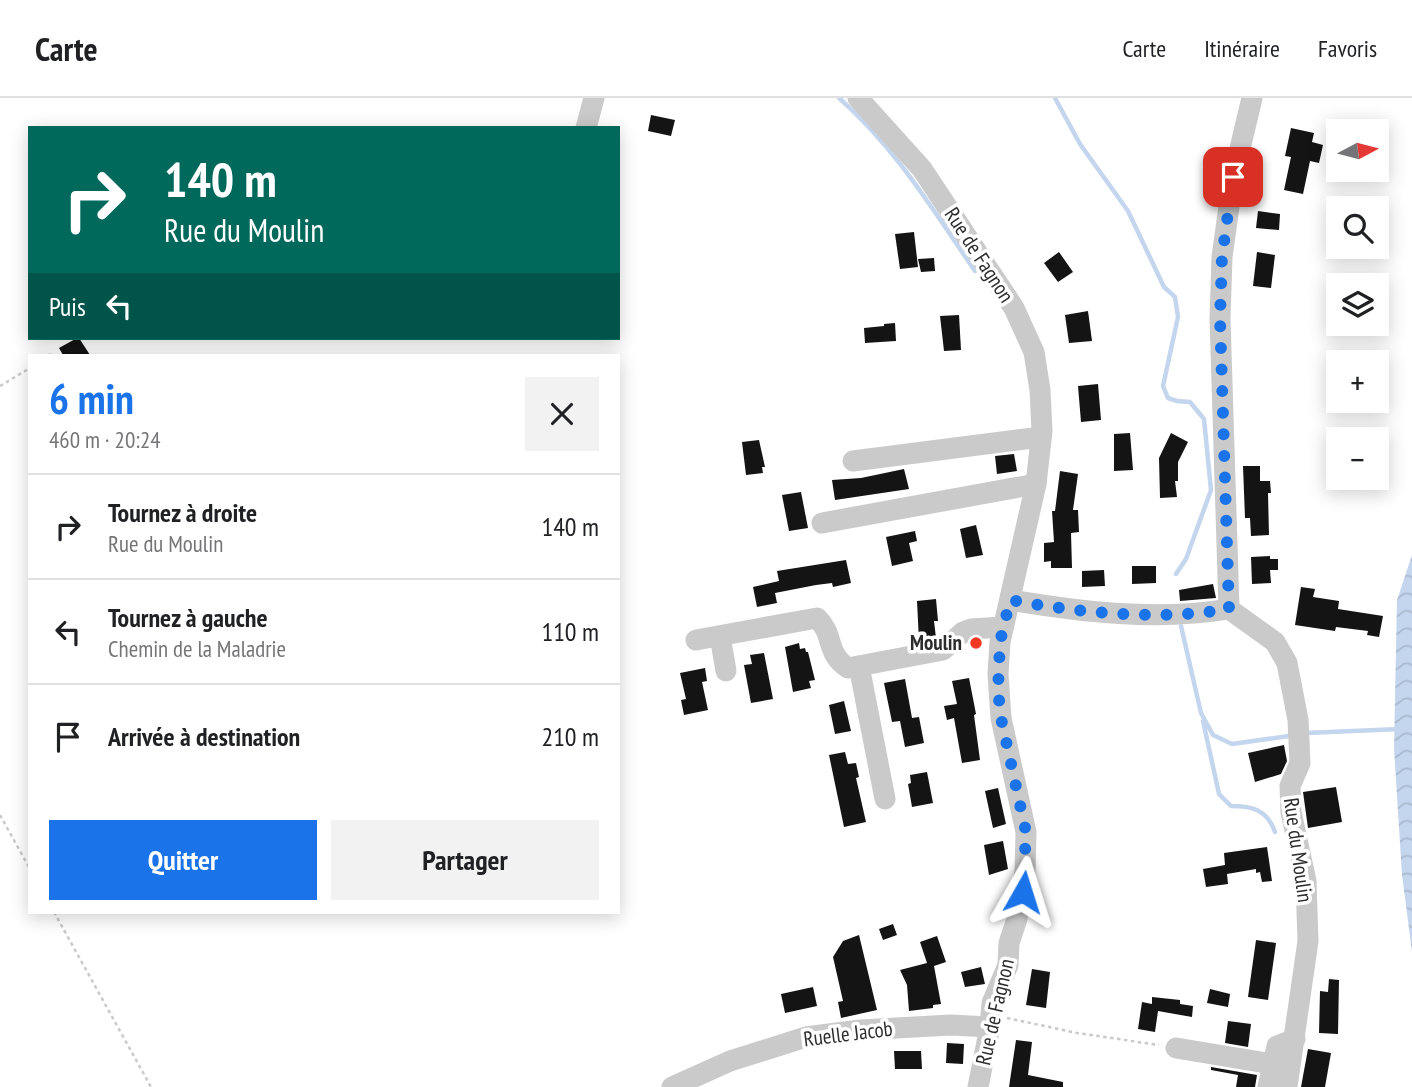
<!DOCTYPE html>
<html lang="fr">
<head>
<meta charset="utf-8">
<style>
	:root { --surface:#fff; --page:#f2f2f2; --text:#202124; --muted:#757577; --line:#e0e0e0; --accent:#1a73e8 }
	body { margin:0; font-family:"PT Sans Narrow",sans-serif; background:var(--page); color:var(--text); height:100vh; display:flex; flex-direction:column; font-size:26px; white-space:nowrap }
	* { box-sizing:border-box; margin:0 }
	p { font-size:23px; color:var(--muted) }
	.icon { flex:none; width:38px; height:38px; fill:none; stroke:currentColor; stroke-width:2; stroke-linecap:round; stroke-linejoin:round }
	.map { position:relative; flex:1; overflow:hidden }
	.panel { position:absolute; left:28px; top:256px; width:592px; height:560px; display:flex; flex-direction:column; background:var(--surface); border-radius:0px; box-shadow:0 4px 18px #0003 }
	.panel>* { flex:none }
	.hud { position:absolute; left:28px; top:28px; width:592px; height:214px; border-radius:0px; box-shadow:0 4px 18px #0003; background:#00695c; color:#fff; overflow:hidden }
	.needle { width:46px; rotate:83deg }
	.buttons { position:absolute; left:1326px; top:21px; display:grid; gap:14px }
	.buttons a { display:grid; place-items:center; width:63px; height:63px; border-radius:0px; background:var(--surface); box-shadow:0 4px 18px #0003; font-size:35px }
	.pin { position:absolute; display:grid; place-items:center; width:60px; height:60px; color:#fff; margin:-30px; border-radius:14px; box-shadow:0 4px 10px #0006 }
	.me { position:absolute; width:77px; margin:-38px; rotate:6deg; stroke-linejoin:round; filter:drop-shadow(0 0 5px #0008) }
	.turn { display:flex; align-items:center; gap:24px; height:147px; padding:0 21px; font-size:32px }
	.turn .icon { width:91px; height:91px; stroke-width:2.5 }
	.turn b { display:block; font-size:49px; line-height:60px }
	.then { display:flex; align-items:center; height:66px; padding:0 21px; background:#0003; gap:14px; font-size:26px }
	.round { display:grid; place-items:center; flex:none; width:74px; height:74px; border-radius:0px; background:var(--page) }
	.headline { display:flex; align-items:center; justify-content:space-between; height:119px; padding:0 21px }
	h1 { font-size:42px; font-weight:600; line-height:52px; color:var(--accent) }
	.primary-button { display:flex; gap:14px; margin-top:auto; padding:14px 21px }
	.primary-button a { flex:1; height:80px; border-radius:0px; background:var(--accent); color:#fff; font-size:28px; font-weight:600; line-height:80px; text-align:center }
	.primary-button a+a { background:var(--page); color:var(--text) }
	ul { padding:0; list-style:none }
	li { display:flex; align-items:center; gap:21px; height:105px; padding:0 21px; border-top:2px solid var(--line) }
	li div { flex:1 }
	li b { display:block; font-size:26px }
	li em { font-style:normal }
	header { display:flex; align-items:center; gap:42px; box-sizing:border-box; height:98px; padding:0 35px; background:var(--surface); border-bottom:2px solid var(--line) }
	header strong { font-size:33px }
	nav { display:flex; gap:38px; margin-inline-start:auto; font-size:24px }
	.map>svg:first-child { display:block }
</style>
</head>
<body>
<header>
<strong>Carte</strong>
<nav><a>Carte</a><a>Itinéraire</a><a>Favoris</a></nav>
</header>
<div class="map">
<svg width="1412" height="989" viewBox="0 0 1412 989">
	<defs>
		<pattern id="water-waves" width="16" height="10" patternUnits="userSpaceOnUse" patternTransform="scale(1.75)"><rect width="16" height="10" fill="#c4d6ee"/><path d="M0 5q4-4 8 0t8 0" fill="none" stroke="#a9b8cc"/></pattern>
	</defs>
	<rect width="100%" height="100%" fill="#fff"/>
	<polygon fill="url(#water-waves)" points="1412,457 1412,854 1402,777 1394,650 1397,502"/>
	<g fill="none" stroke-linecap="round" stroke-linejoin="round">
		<g stroke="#c4d6ee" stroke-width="4.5">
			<path d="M 839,0 C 895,49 933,112 975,173"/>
			<polyline points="1055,0 1080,46 1128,113 1164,189 1175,199 1178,219 1163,288 1168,300 1177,303 1190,304 1204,321 1211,392 1186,461 1176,476"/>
			<polyline points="1181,528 1201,615 1213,637 1232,646 1289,638"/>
			<path d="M 1203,623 L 1219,696 L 1231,708 C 1253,708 1267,712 1275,734"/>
			<polyline points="1306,635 1399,631"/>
		</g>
	</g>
	<g fill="#141414">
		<polygon points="651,17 675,22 671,38 648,33"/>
		<polygon points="1291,30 1314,35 1312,44 1323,47 1319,65 1310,63 1303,96 1284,92 1291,59 1285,58"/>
		<polygon points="1258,113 1280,116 1279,132 1256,130"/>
		<polygon points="914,134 918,169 900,171 895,136"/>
		<polygon points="1059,154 1073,174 1058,184 1044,165"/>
		<polygon points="1257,154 1275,157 1271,190 1253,188"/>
		<polygon points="934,160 935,173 921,174 918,161"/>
		<polygon points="1088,213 1092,243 1069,245 1065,217"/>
		<polygon points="959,217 961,252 944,253 940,218"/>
		<polygon points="895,225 896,243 865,245 864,230 884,228 884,226"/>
		<polygon points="77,240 79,240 90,257 63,257 59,250"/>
		<polygon points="1098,286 1101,322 1081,324 1078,288"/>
		<polygon points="1130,335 1133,372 1114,373 1114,336"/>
		<polygon points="1171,335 1188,344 1178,364 1178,383 1175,383 1177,399 1160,400 1159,360"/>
		<polygon points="759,342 765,369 762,369 763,375 746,377 742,344"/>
		<polygon points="1014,356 1017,373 997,376 995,358"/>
		<polygon points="1243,368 1260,368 1260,383 1270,383 1271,395 1268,395 1269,437 1251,438 1250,420 1245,420"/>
		<polygon points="904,371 909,391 835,402 832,382 861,380"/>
		<polygon points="1060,373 1078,376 1073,412 1078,412 1079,434 1071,435 1072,470 1051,470 1051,463 1044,464 1044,445 1054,444 1052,413 1055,413"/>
		<polygon points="801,394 808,430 789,433 782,397"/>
		<polygon points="976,427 983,457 966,460 960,431"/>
		<polygon points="915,433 917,443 909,445 913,463 892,468 886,439"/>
		<polygon points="1270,458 1270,461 1278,461 1278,472 1270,472 1271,485 1252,486 1251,459"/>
		<polygon points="846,462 851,485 833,489 832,485 816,487 775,495 777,505 757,509 753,489 779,483 777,473"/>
		<polygon points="1132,468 1156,468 1156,485 1132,486"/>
		<polygon points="1104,472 1105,488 1082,489 1082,473"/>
		<polygon points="1213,486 1216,500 1180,503 1179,492"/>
		<polygon points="1301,489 1315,491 1313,499 1339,503 1338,511 1383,518 1379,539 1367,537 1368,533 1336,529 1335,533 1295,527"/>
		<polygon points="936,501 938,523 934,523 936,540 919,543 917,503"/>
		<polygon points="799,545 800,551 805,550 806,554 808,554 815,582 809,583 811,590 793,594 785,549"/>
		<polygon points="764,555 773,601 751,605 744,567 752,566 750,557"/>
		<polygon points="705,570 707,583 702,584 708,612 684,617 681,602 686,601 680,575"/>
		<polygon points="969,580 976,616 974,617 980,662 962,665 954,620 947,622 944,608 957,606 952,583"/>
		<polygon points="905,581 912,620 919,619 924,645 905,649 900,623 892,624 884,585"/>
		<polygon points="844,603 851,633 835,636 829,607"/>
		<polygon points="1284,647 1287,663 1281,676 1255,684 1248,655"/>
		<polygon points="845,654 848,666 856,665 859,679 856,680 866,724 844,729 829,657"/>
		<polygon points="927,674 933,705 912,709 908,686 911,685 910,677"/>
		<polygon points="1336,689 1342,724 1308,730 1303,694"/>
		<polygon points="998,690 1006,726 993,730 985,693"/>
		<polygon points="1003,743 1008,771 989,777 984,747"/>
		<polygon points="1267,749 1272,783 1262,784 1260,774 1256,775 1256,771 1227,776 1228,786 1206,789 1203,771 1225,767 1224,755"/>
		<polygon points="893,826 897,837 883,842 879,831"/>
		<polygon points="859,837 877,912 841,920 838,904 843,903 833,859 843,843"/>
		<polygon points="937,838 946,864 934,868 941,906 933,907 933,910 909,913 907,887 900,872 927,865 920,844"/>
		<polygon points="1256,842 1276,845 1268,902 1248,899"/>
		<polygon points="981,869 985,886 965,889 961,874"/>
		<polygon points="1032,871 1050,874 1046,910 1026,907"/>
		<polygon points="1329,881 1339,882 1338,936 1319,935 1320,893 1328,894"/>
		<polygon points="813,889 817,908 785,915 781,896"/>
		<polygon points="1210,891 1230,896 1228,909 1207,905"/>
		<polygon points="1152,899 1180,902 1180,906 1193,908 1192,919 1158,913 1155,934 1138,931 1142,904 1152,906"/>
		<polygon points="1228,923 1251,926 1248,949 1225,945"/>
		<polygon points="1016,942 1032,944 1028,977 1063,984 1063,989 1009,989"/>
		<polygon points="947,945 964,946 963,966 946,965"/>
		<polygon points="1308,951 1331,955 1325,989 1301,989"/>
		<polygon points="894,953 921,953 922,971 895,971"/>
		<polygon points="1211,969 1257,977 1255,989 1236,989 1238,977 1211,972"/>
	</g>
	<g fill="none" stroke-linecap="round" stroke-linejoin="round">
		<g stroke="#cacaca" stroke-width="2.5" stroke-dasharray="3.5 3.5" stroke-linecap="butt">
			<polyline points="49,257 51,256"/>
			<polyline points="0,288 30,270"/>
			<polyline points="0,717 30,771"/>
			<polyline points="54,814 151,989"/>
			<polyline points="1007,920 1077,935 1159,947"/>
		</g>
		<g stroke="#cacaca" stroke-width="21">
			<polyline points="858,0 922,71 1014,210 1034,254 1040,292 1042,333 1036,386 1000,544 998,576 1001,620 1026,734 1025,774 1017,821 1009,845 1008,867 992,905 990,929 978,989"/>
			<polyline points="586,30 594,0"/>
			<polyline points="853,363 1041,339"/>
			<polyline points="822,425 1036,386"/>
			<path d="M 1010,502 C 1082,514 1156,523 1229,511 L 1275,544 L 1287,565 L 1298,622 L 1300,665 L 1290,688 L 1291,714 L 1306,783 L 1308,843 L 1287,989"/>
			<polyline points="1229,511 1220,220 1222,159 1233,80 1252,0"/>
			<polyline points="720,538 726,573"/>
			<path d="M 696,542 L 817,520 C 835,537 825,555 848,570 L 943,552 L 963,534 L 971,531 L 1003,529"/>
			<polyline points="859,568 885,701"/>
			<polyline points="1176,950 1272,966"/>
			<polyline points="672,989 730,963 806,939 860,932 951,927 990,929"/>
			<polyline points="1268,989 1277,948 1295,941"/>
		</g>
	</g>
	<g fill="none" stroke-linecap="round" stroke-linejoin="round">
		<path stroke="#1a73e8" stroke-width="12" stroke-dasharray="0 21.6" d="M 1023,794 L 1026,734 L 1001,620 L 998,592 L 1000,544 L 1010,502 C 1082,515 1157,523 1229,511 L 1220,220 L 1222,159 L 1233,79"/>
	</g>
	<circle fill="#f23a22" stroke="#fff" stroke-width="2.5" cx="976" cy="545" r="7"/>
	<g text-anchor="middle" stroke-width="7" stroke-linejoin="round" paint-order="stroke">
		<g font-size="21" fill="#2d2d2d" stroke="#fff">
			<text transform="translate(979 157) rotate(57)" y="7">Rue de Fagnon</text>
			<text transform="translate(1298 752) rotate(82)" y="7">Rue du Moulin</text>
			<text transform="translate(995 914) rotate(-77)" y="7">Rue de Fagnon</text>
			<text transform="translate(848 936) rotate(-7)" y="7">Ruelle Jacob</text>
		</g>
		<g font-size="21" font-weight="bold" fill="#2d2d2d" stroke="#fff" text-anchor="end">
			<text x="962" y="552">Moulin</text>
		</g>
	</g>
</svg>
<div class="buttons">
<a><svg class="needle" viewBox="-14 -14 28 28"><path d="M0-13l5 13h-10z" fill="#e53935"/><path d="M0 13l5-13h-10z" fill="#757577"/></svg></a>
<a><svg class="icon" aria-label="search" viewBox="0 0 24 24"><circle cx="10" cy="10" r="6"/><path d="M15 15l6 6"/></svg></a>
<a><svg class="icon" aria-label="layers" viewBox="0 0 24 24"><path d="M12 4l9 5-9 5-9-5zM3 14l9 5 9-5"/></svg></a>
<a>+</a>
<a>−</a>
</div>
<div class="pin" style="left:1233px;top:79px;background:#d93025"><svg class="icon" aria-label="arrive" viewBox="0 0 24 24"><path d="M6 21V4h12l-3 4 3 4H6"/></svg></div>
<svg class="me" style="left:1023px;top:794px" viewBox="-20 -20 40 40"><path d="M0-17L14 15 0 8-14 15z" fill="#1a73e8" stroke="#fff" stroke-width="4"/></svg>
<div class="hud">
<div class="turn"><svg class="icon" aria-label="right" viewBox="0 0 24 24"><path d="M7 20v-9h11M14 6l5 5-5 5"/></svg><div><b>140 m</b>Rue du Moulin</div></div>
<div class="then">Puis<svg class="icon" aria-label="left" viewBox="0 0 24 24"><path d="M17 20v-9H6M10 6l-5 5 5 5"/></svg></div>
</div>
<section class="panel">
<div class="headline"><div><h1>6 min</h1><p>460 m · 20:24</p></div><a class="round"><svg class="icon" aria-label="close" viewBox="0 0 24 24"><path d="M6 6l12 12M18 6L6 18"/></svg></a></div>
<ul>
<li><svg class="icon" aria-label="right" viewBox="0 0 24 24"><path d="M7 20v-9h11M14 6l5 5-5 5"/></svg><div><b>Tournez à droite</b><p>Rue du Moulin</p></div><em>140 m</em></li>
<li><svg class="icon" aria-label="left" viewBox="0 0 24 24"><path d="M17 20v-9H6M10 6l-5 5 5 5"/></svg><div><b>Tournez à gauche</b><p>Chemin de la Maladrie</p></div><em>110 m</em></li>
<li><svg class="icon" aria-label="arrive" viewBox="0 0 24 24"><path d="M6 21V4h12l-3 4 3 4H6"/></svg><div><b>Arrivée à destination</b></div><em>210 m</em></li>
</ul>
<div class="primary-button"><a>Quitter</a><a>Partager</a></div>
</section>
</div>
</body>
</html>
